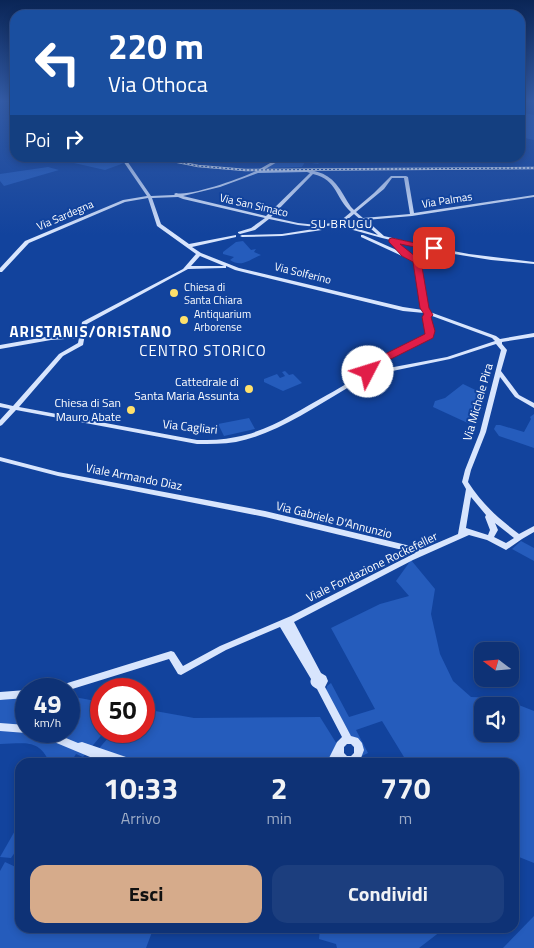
<!DOCTYPE html>
<html lang="it">
<head>
<meta charset="utf-8">
<style>
	:root { --surface:#0e3276; --page:#1c3e7e; --text:#f1f3f6; --muted:#9baac5; --line:#2e4d88; --accent:#d6ab8b }
	body { margin:0; font-family:"Titillium Web",sans-serif; background:var(--page); color:var(--text); height:100vh; display:flex; flex-direction:column; font-size:19px; white-space:nowrap }
	* { box-sizing:border-box; margin:0 }
	p { font-size:16px; color:var(--muted) }
	.icon { flex:none; width:28px; height:28px; fill:none; stroke:currentColor; stroke-width:2; stroke-linecap:round; stroke-linejoin:round }
	.map { position:relative; flex:1; overflow:hidden }
	.sheet { position:absolute; left:15px; top:758px; width:504px; height:175px; display:flex; flex-direction:column; background:var(--surface); border-radius:15px; box-shadow:0 2px 8px #0003,0 0 0 1px var(--line) }
	.sheet>* { flex:none }
	.banner { position:absolute; left:10px; top:10px; width:515px; height:152px; border-radius:15px; box-shadow:0 2px 8px #0003,0 0 0 1px var(--line); background:#1a4fa0; color:#fff; overflow:hidden }
	.needle { width:32px; rotate:286deg }
	.buttons { position:absolute; left:474px; top:642px; display:grid; gap:10px }
	.buttons a { display:grid; place-items:center; width:45px; height:45px; border-radius:10px; background:var(--surface); box-shadow:0 2px 8px #0003,0 0 0 1px var(--line); font-size:25px }
	.speed { position:absolute; left:15px; top:678px; display:flex; gap:10px; font-size:25px; font-weight:700; text-align:center }
	.speed>* { display:grid; place-content:center; width:65px; height:65px; border-radius:50%; background:var(--surface); box-shadow:0 2px 8px #0003,0 0 0 1px var(--line); line-height:1 }
	.speed small { font-size:12px; font-weight:400 }
	.speed .limit { border:8px solid #d22; background:#fff; color:#111 }
	.pin { position:absolute; display:grid; place-items:center; width:42px; height:42px; color:#fff; margin:-21px; border-radius:10px; box-shadow:0 2px 8px #0006 }
	.me { position:absolute; width:55px; margin:-28px; rotate:50deg; stroke-linejoin:round; filter:drop-shadow(0 0 4px #0008) }
	.turn { display:flex; align-items:center; gap:18px; height:105px; padding:0 15px; font-size:22px }
	.turn .icon { width:65px; height:65px; stroke-width:2.5 }
	.turn b { display:block; font-size:35px; line-height:42px }
	.then { display:flex; align-items:center; height:48px; padding:0 15px; background:#0003; gap:10px; font-size:19px }
	.eta { display:flex; justify-content:space-evenly; align-items:center; height:85px; text-align:center }
	.eta b { font-size:30px; font-weight:700; line-height:35px }
	.action { display:flex; gap:10px; margin-top:auto; padding:10px 15px }
	.action a { flex:1; height:58px; border-radius:15px; background:var(--accent); color:#111; font-size:20px; font-weight:700; line-height:58px; text-align:center }
	.action a+a { background:var(--page); color:var(--text) }
	.map>svg:first-child { display:block }
</style>
</head>
<body>
<div class="map">
<svg width="534" height="948" viewBox="0 0 534 948">
	<rect width="100%" height="100%" fill="#12439d"/>
	<g fill="#255cbc" fill-rule="evenodd">
		<polygon points="520,112 534,115 534,140 520,137"/>
		<polygon points="88,158 120,158 124,163 105,170 74,163"/>
		<polygon points="284,158 322,160 318,164 305,162 302,167 266,168"/>
		<polygon points="48,167 59,170 4,186 0,181 0,174"/>
		<path d="M 243,241 L 251,250 L 256,249 L 254,252 L 261,255 C 250,259 242,268 230,260 L 234,257 L 223,254 L 223,252 L 236,242 Z"/>
		<polygon points="285,371 289,375 293,374 302,383 283,391 264,382 264,379 277,374 280,378 285,376 282,372"/>
		<polygon points="463,384 486,395 474,404 483,408 478,415 478,420 472,425 433,407 435,401 445,398"/>
		<polygon points="534,414 534,448 499,436 494,429 496,425 500,425 524,432 531,419 530,417"/>
		<polygon points="249,418 255,429 224,436 218,424"/>
		<polygon points="521,541 534,548 534,561 512,549"/>
		<path d="M 411,560 L 435,589 L 431,614 L 440,654 L 453,681 L 471,697 L 501,698 L 534,711 L 534,863 L 514,855 L 519,824 L 514,822 L 514,762 L 407,762 L 382,721 L 356,730 L 368,753 L 362,756 L 326,691 L 327,686 L 331,683 L 349,717 L 375,709 L 331,628 L 380,604 L 409,596 L 396,581 ZM 482,706 L 510,706 L 510,734 L 482,734 Z"/>
		<path d="M 69,696 L 101,702 L 101,731 L 105,731 L 83,757 L 76,754 L 71,762 L 49,762 C 39,738 23,744 0,744 L 0,700 L 26,698 L 26,731 L 69,731 Z"/>
		<polygon points="144,709 194,718 320,717 340,749 328,762 98,762 90,759 114,731 144,731"/>
		<polygon points="20,822 20,845 11,858 0,857"/>
		<polygon points="5,862 20,869 20,928 142,928 152,932 146,948 0,948 0,871"/>
		<polygon points="534,916 534,948 503,948"/>
		<polygon points="320,928 445,928 419,948 337,948 336,944 319,939"/>
	</g>
	<g fill="none" stroke-linecap="round" stroke-linejoin="round">
		<g fill="#d8e5fd" fill-rule="evenodd">
			<path d="M 121,158 L 125,158 L 151,196 L 173,195 L 175,195 L 174,194 L 176,193 C 189,197 242,178 256,171 C 264,167 272,161 280,158 L 284,158 L 262,171 C 286,170 319,163 336,184 C 342,191 346,200 351,207 L 354,210 L 374,193 L 391,176 L 406,176 L 408,177 L 414,213 L 534,195 L 534,197 L 412,216 L 366,220 L 384,236 L 426,246 L 469,254 L 534,262 L 534,264 L 491,260 L 448,253 L 382,238 L 335,225 L 317,227 L 298,225 L 269,219 L 255,230 L 240,234 L 238,233 L 238,232 L 251,228 L 265,218 L 183,199 L 178,197 L 152,198 L 161,224 L 189,244 L 236,235 L 236,237 L 192,247 L 201,253 L 239,268 L 403,307 L 423,310 L 421,308 L 415,262 L 361,237 L 361,235 L 363,235 L 419,260 L 427,308 L 430,312 L 496,336 L 500,339 L 534,333 L 534,337 L 502,342 L 502,344 L 507,350 L 501,371 L 519,395 L 534,403 L 534,408 L 515,397 L 500,377 L 486,432 L 471,470 L 468,482 C 483,505 498,518 519,534 L 534,526 L 534,532 L 522,539 L 506,550 L 487,540 L 469,535 L 413,560 L 294,622 L 321,673 L 326,676 L 328,681 L 325,687 L 351,736 L 358,738 L 362,743 L 364,750 L 361,758 L 357,762 L 341,762 L 338,760 L 337,762 L 327,762 L 337,742 L 342,737 L 317,689 C 313,687 309,684 311,679 L 280,627 L 226,650 L 181,675 L 178,674 L 169,659 L 69,690 L 69,689 L 57,689 L 58,686 L 61,685 L 171,651 L 174,652 L 183,666 L 220,646 L 291,616 L 415,553 L 265,517 L 58,476 L 0,461 L 0,457 L 58,472 L 265,511 L 423,549 L 458,534 L 466,489 L 462,482 L 465,470 L 480,432 L 501,350 L 496,344 L 450,359 L 378,374 L 376,373 L 376,371 L 378,370 L 447,357 L 495,341 L 492,338 L 424,313 L 403,311 L 235,270 L 226,266 L 226,268 L 224,268 L 188,269 L 87,324 L 83,345 L 63,356 L 19,407 L 197,440 C 210,440 223,440 236,437 C 269,431 298,411 327,395 C 342,387 356,377 372,372 L 375,374 C 366,380 354,384 344,390 C 310,410 275,434 236,442 C 223,444 210,444 197,444 L 16,410 L 2,425 L 0,426 L 0,420 L 10,409 L 0,407 L 0,403 L 13,406 L 59,354 L 78,343 L 79,338 L 51,340 L 0,349 L 0,345 L 51,336 L 80,335 L 82,322 L 183,269 L 196,254 L 157,226 L 148,198 L 125,202 L 29,243 L 2,272 L 0,272 L 0,268 L 25,241 L 123,200 L 147,196 ZM 307,172 L 310,173 L 266,216 L 183,196 L 220,187 L 258,173 ZM 313,174 C 338,180 335,198 351,212 L 339,222 L 317,225 L 298,223 L 271,217 ZM 392,178 L 404,178 L 410,214 L 363,218 L 356,212 L 384,189 ZM 354,214 L 378,235 L 342,224 ZM 200,256 L 224,266 L 191,266 ZM 471,497 L 486,515 L 485,517 L 490,530 L 488,535 L 466,528 ZM 495,523 L 514,538 L 506,543 L 494,537 L 498,530 ZM 351,744 L 354,747 L 354,753 L 351,756 L 347,756 L 344,753 L 344,747 L 347,744 Z"/>
			<polygon points="320,228 322,229 322,230 282,236 242,237 240,236 242,235 282,234"/>
			<polygon points="427,315 430,317 433,336 432,337 374,366 372,370 368,370 367,369 369,364 427,335 424,317"/>
			<polygon points="26,690 26,698 0,700 0,692"/>
			<polygon points="0,723 26,725 26,731 30,731 26,733 0,731"/>
			<polygon points="33,731 49,731 78,743 82,742 126,757 129,759 131,762 102,762 35,734"/>
		</g>
		<g stroke="#fff" stroke-width="2.5">
			<polyline id="rail" points="158,158 198,166 245,170 534,168"/>
		</g>
		<use href="#rail" stroke="#12439d" stroke-width="1" stroke-dasharray="2" stroke-linecap="butt"/>
	</g>
	<linearGradient id="sky" x2="0" y2="1"><stop stop-color="#0a2556"/><stop offset="0.43" stop-color="#335ba5"/><stop offset="1" stop-color="#335ba5" stop-opacity="0"/></linearGradient>
	<rect width="534" height="235" fill="url(#sky)"/>
	<polygon fill="#e11d48" stroke="#92132f" points="392,238 438,248 434,251 400,244 421,261 429,308 433,315 431,317 435,331 433,338 379,365 378,371 368,375 365,375 364,369 369,366 371,361 425,334 422,317 424,314 420,308 413,262 402,256 389,242 389,239"/>
	<g fill="#ffe16b" stroke="#12439d" stroke-width="2">
		<circle cx="174" cy="293" r="5"/>
		<circle cx="184" cy="320" r="5"/>
		<circle cx="249" cy="389" r="5"/>
		<circle cx="131" cy="410" r="5"/>
	</g>
	<g text-anchor="middle" stroke-width="4" stroke-linejoin="round" paint-order="stroke">
		<g font-size="11" fill="#fff" stroke="#12439d">
			<text transform="translate(447 200) rotate(-9)" y="4">Via Palmas</text>
			<text transform="translate(254 205) rotate(13)" y="4">Via San Simaco</text>
			<text transform="translate(65 215) rotate(-23)" y="4">Via Sardegna</text>
			<text transform="translate(303 273) rotate(14)" y="4">Via Solferino</text>
		</g>
		<g font-size="11" fill="#fff" stroke="#12439d" text-anchor="start">
			<text x="184" y="291">Chiesa di<tspan x="184" dy="13">Santa Chiara</tspan></text>
			<text x="194" y="318">Antiquarium<tspan x="194" dy="13">Arborense</tspan></text>
		</g>
		<g font-size="12" letter-spacing="1" fill="#fff" stroke="#12439d">
			<text x="342" y="228">SU BRUGU</text>
		</g>
		<g font-size="12" fill="#fff" stroke="#12439d" text-anchor="end">
			<text x="239" y="386">Cattedrale di<tspan x="239" dy="14">Santa Maria Assunta</tspan></text>
			<text x="121" y="407">Chiesa di San<tspan x="121" dy="14">Mauro Abate</tspan></text>
		</g>
		<g font-size="12" fill="#fff" stroke="#12439d">
			<text transform="translate(478 402) rotate(-74)" y="4">Via Michele Pira</text>
			<text transform="translate(190 427) rotate(6)" y="4">Via Cagliari</text>
			<text transform="translate(134 477) rotate(11)" y="4">Viale Armando Diaz</text>
			<text transform="translate(334 520) rotate(14)" y="4">Via Gabriele D'Annunzio</text>
			<text transform="translate(372 567) rotate(-26)" y="4">Viale Fondazione Rockefeller</text>
		</g>
		<g font-size="15" font-weight="bold" letter-spacing="1" fill="#fff" stroke="#12439d">
			<text x="91" y="337">ARISTANIS/ORISTANO</text>
		</g>
		<g font-size="15" letter-spacing="1" fill="#fff" stroke="#12439d">
			<text x="203" y="356">CENTRO STORICO</text>
		</g>
	</g>
</svg>
<div class="buttons">
<a><svg class="needle" viewBox="-14 -14 28 28"><path d="M0-13l5 13h-10z" fill="#e53935"/><path d="M0 13l5-13h-10z" fill="#9baac5"/></svg></a>
<a><svg class="icon" aria-label="sound" viewBox="0 0 24 24"><path d="M4 9h4l5-4v14l-5-4H4zM17 9q2 3 0 6"/></svg></a>
</div>
<div class="speed"><div>49<small>km/h</small></div><div class="limit">50</div></div>
<div class="pin" style="left:434px;top:248px;background:#d93025"><svg class="icon" aria-label="arrive" viewBox="0 0 24 24"><path d="M6 21V4h12l-3 4 3 4H6"/></svg></div>
<svg class="me" style="left:368px;top:372px" viewBox="-20 -20 40 40"><circle r="19" fill="#fff"/><path d="M0-13L10 11 0 6-10 11z" fill="#e11d48"/></svg>
<div class="banner">
<div class="turn"><svg class="icon" aria-label="left" viewBox="0 0 24 24"><path d="M17 20v-9H6M10 6l-5 5 5 5"/></svg><div><b>220 m</b>Via Othoca</div></div>
<div class="then">Poi<svg class="icon" aria-label="right" viewBox="0 0 24 24"><path d="M7 20v-9h11M14 6l5 5-5 5"/></svg></div>
</div>
<section class="sheet">
<div class="eta">
<div><b>10:33</b><p>Arrivo</p></div>
<div><b>2</b><p>min</p></div>
<div><b>770</b><p>m</p></div>
</div>
<div class="action"><a>Esci</a><a>Condividi</a></div>
</section>
</div>
</body>
</html>
